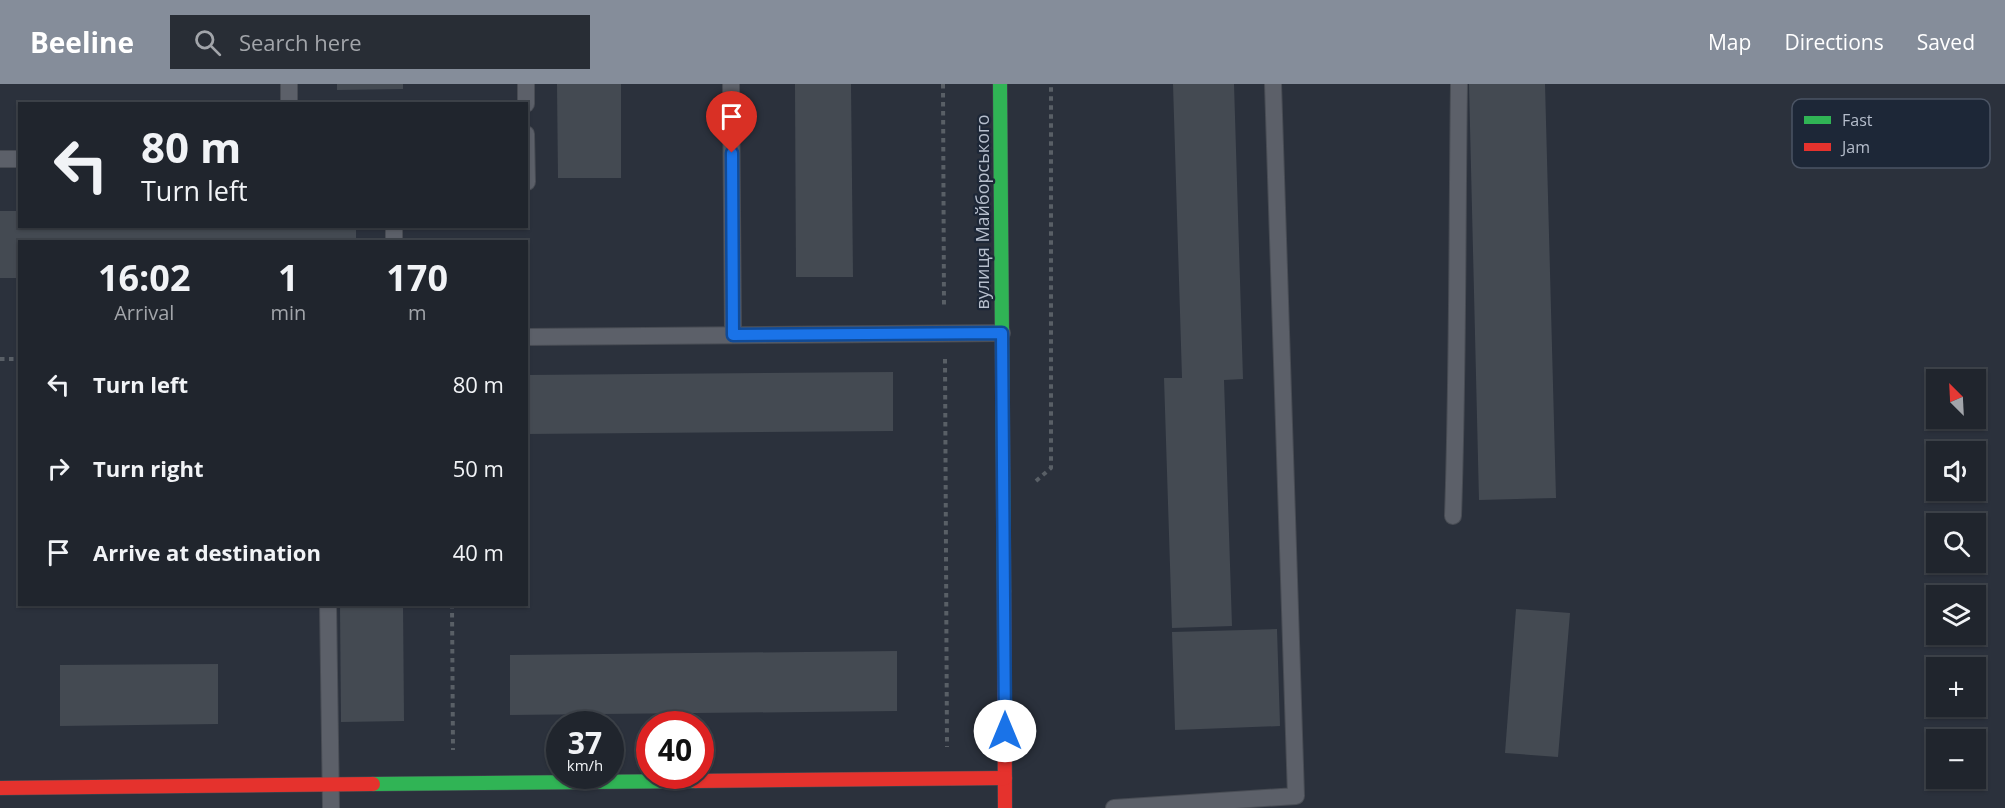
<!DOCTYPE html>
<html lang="en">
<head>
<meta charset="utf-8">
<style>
	:root { --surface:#20252d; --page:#282d35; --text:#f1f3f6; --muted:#a2a5aa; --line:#3d4249; --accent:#858d9a }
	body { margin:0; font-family:"Open Sans",sans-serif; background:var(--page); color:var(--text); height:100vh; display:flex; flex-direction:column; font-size:22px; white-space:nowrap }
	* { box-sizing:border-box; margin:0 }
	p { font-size:20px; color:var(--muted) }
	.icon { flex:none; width:33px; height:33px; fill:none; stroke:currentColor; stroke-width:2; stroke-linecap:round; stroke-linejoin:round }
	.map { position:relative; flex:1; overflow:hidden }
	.panel { position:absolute; left:18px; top:156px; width:510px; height:366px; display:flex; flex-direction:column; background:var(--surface); border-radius:0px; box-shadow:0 2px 4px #0004,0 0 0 2px var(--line) }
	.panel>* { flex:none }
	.guide { position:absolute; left:18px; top:18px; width:510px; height:126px; border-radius:0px; box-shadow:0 2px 4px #0004,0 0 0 2px var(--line); background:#20252d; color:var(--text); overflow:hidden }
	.needle { width:39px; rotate:336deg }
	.tools { position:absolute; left:1926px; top:285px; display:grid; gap:12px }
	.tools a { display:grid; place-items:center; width:60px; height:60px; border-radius:0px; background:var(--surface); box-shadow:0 2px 4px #0004,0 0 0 2px var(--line); font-size:30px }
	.speed { position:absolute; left:546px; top:627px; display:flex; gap:12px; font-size:30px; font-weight:700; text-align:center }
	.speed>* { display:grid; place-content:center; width:78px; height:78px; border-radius:50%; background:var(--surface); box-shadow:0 2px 4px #0004,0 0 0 2px var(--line); line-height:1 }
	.speed small { font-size:15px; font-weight:400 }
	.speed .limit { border:9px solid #d22; background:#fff; color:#111 }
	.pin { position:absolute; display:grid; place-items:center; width:51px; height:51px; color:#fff; margin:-62px -26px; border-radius:50% 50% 50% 0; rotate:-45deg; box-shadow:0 0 6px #0007 }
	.pin .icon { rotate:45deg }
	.me { position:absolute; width:66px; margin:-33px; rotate:0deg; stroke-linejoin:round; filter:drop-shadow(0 0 4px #0008) }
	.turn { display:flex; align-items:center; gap:21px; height:126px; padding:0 24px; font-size:27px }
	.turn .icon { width:78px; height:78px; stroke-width:2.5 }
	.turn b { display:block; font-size:42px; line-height:51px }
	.eta { display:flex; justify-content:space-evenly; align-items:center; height:102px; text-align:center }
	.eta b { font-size:36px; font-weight:700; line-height:42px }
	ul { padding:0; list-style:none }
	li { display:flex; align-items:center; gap:18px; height:84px; padding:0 24px }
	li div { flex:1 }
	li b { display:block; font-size:22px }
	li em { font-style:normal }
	header { display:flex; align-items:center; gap:36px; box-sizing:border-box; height:84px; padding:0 30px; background:var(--accent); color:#fff }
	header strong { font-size:28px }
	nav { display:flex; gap:33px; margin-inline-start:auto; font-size:21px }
	.search { width:420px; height:54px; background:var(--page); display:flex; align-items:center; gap:15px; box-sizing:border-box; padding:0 21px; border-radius:0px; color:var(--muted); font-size:22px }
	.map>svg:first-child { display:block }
</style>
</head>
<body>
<header>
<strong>Beeline</strong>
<div class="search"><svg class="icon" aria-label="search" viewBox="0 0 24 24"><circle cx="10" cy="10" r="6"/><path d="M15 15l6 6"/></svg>Search here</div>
<nav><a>Map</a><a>Directions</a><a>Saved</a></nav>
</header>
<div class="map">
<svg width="2005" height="724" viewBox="0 0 2005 724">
	<rect width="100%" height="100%" fill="#2b313c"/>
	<g fill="#444a52">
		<polygon points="337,0 403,0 403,5 337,6"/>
		<polygon points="557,0 621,0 621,94 558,94"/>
		<polygon points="795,0 851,0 853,193 796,193"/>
		<polygon points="1173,0 1234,0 1243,295 1224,296 1232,542 1172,544 1164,294 1182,294"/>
		<polygon points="1469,0 1545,0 1556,414 1479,416"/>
		<polygon points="0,127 20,127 20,142 356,142 356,158 20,158 20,194 0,194"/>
		<polygon points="893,288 893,347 526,350 526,291"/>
		<polygon points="340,520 403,520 404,637 341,638"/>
		<polygon points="1516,525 1570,529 1558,673 1505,669"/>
		<polygon points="1277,545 1280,642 1175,646 1172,548"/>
		<polygon points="897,567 897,627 510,631 510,571"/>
		<polygon points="218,580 218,640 60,642 60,581"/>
	</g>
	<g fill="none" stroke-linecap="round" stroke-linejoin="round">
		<g stroke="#484c54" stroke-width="18">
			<g id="lane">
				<polyline points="289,0 289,20"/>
				<polyline points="526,0 526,20"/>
				<polyline points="731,0 733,251"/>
				<polyline points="526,50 527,98"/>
				<polyline points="0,75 20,75"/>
				<polyline points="394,142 394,158"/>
				<polyline points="526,253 1002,249"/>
				<path d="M 1453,432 C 1458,288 1457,144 1459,0"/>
				<polyline points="328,520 331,724"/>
				<polyline points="1114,724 1296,712 1273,0"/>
			</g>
		</g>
		<g stroke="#484c54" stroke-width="15">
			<g id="fast">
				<polyline points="1000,0 1004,507"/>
				<polyline points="373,700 695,697"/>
			</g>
		</g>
		<g stroke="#484c54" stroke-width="15">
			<g id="jam">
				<polyline points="1004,507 1005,724"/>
				<polyline points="695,697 1005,694"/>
				<polyline points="0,704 373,700"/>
			</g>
		</g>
		<g stroke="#595f66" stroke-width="4" stroke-dasharray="4.5 4.5" stroke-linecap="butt">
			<polyline points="943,0 944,225"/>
			<polyline points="0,275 20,275"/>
			<polyline points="945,275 947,663"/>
			<polyline points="1036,397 1051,384 1051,0"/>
			<polyline points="452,520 453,666"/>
		</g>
		<use href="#lane" stroke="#5c6069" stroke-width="16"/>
		<use href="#fast" stroke="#30b455" stroke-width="14"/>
		<use href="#jam" stroke="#e5322d" stroke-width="14"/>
	</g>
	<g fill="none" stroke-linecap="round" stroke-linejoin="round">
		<g stroke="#114b97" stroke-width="15">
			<polyline id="route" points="732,69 733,251 1002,249 1005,647"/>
		</g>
		<use href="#route" stroke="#1a73e8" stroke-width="10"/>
	</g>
	<g text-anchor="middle" stroke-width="4.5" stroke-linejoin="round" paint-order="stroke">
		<g font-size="18" fill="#b6becc" stroke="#1d2737">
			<text transform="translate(983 128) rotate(-90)" y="6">вулиця Майборського</text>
		</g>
	</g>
	<rect x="1792" y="15" width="198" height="69" rx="9" fill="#1d2737" stroke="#4b5464" stroke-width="1.5"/>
	<rect x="1804" y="32" width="27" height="8" fill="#30b455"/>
	<rect x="1804" y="59" width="27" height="8" fill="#e5322d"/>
	<g font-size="16" fill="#b6becc">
		<text x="1842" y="42">Fast</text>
		<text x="1842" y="69">Jam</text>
	</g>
</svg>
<div class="tools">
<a><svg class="needle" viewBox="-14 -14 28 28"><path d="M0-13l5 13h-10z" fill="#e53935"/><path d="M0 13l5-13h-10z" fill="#a2a5aa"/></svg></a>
<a><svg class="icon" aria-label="sound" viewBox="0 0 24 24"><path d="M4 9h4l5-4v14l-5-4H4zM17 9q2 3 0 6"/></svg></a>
<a><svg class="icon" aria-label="search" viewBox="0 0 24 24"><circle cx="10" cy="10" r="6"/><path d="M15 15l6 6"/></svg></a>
<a><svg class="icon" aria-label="layers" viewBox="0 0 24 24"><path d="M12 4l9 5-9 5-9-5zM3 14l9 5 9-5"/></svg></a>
<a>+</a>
<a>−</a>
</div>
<div class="speed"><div>37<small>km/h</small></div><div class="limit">40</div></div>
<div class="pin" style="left:732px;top:69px;background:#d93025"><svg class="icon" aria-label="arrive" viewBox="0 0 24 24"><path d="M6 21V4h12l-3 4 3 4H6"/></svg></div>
<svg class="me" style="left:1005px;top:647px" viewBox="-20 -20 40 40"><circle r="19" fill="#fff"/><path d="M0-13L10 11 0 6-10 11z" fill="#1a73e8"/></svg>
<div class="guide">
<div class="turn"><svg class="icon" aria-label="left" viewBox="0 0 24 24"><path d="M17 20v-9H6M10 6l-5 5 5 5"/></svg><div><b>80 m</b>Turn left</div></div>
</div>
<section class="panel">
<div class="eta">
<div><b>16:02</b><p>Arrival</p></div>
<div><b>1</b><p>min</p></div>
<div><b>170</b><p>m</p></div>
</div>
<ul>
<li><svg class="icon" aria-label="left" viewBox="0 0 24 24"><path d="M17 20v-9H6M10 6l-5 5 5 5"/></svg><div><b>Turn left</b></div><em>80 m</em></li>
<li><svg class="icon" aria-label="right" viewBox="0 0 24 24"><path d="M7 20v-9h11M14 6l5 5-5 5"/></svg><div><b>Turn right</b></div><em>50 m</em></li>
<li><svg class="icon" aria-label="arrive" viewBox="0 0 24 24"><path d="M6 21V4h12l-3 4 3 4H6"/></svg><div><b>Arrive at destination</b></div><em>40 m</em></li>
</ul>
</section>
</div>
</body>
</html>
